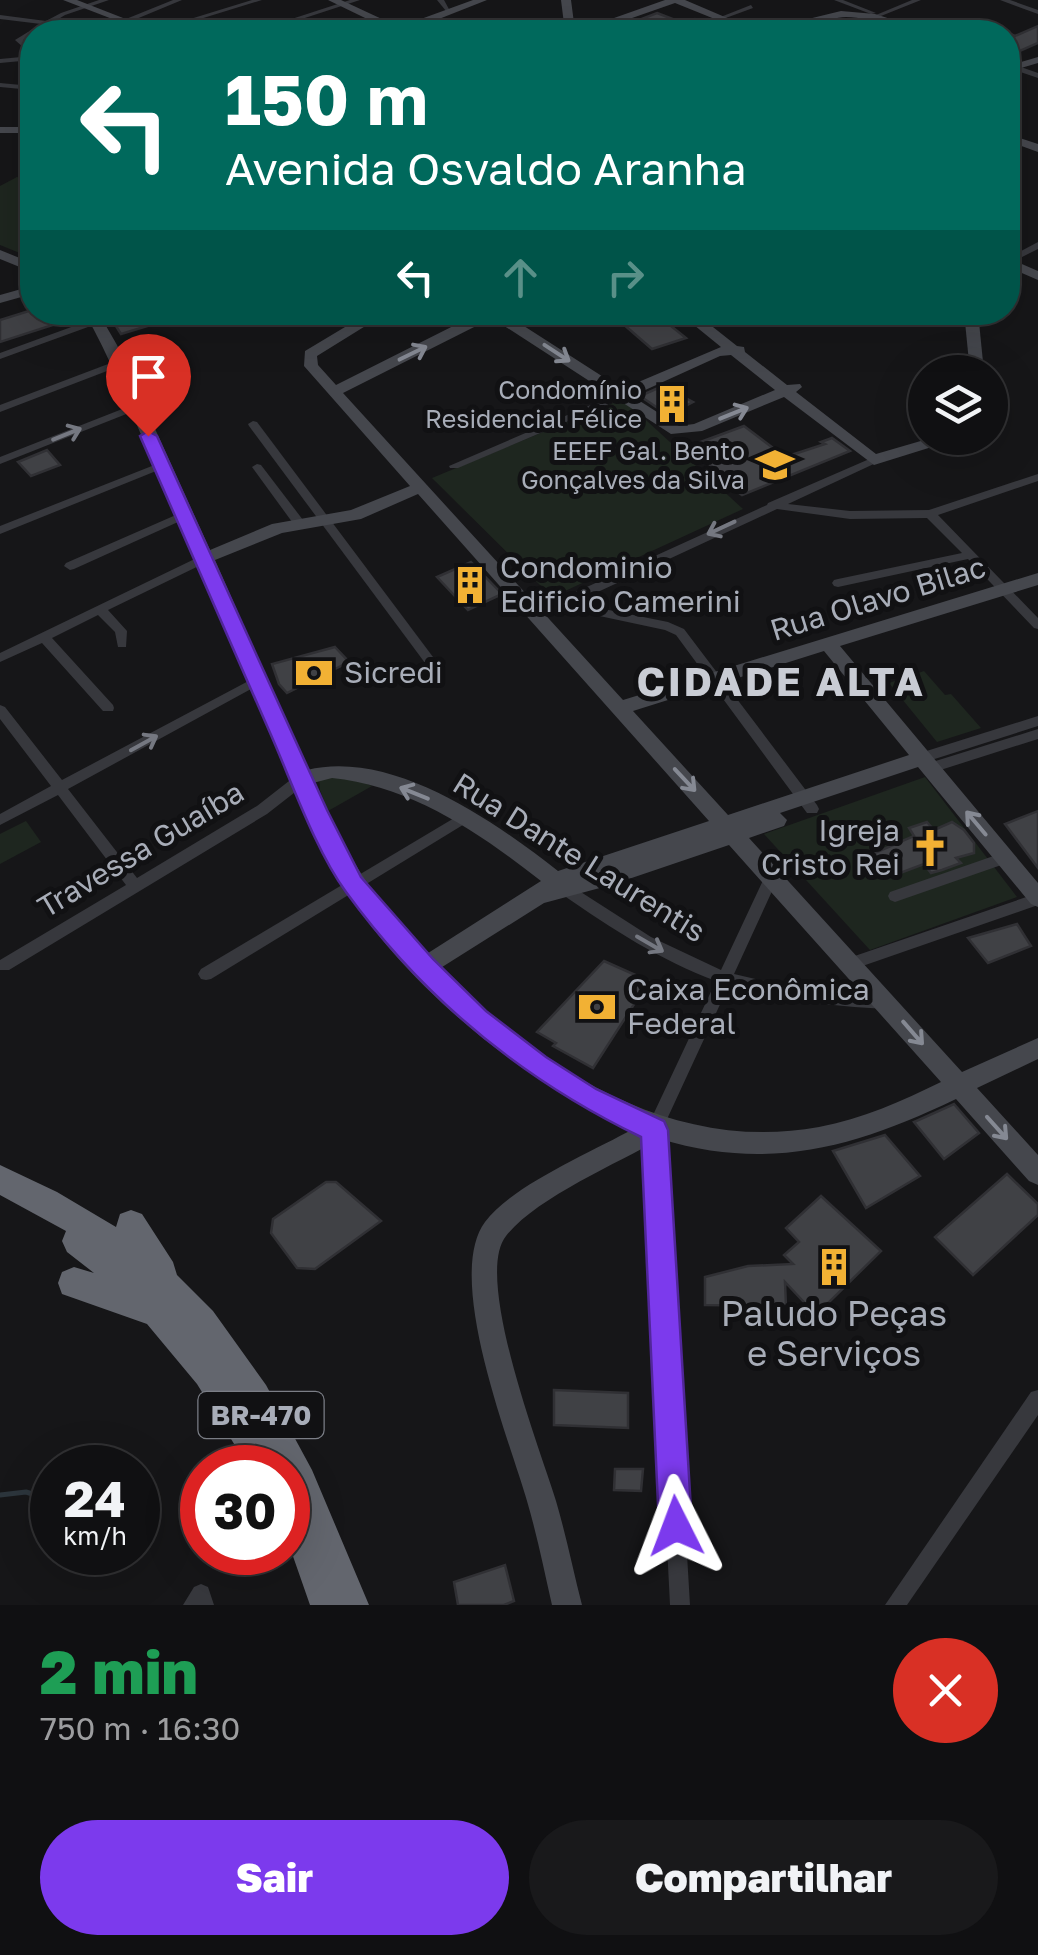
<!DOCTYPE html>
<html lang="pt">
<head>
<meta charset="utf-8">
<style>
	:root { --surface:#101012; --page:#19191b; --text:#f1f3f6; --muted:#9c9d9f; --line:#303032; --accent:#7c3aed }
	body { margin:0; font-family:"Golos Text",sans-serif; background:var(--page); color:var(--text); height:100vh; display:flex; flex-direction:column; font-size:38px; white-space:nowrap }
	* { box-sizing:border-box; margin:0 }
	p { font-size:32px; color:var(--muted) }
	.icon { flex:none; width:55px; height:55px; fill:none; stroke:currentColor; stroke-width:2; stroke-linecap:round; stroke-linejoin:round }
	.map { position:relative; height:1605px; overflow:hidden }
	.sheet { display:flex; flex-direction:column; background:var(--surface); flex:1 }
	.sheet>* { flex:none }
	.banner { position:absolute; left:20px; top:20px; width:1000px; height:305px; border-radius:40px; box-shadow:0 10px 40px #0002,0 0 0 2px var(--line); background:#00695c; color:#fff; overflow:hidden }
	.controls { position:absolute; left:908px; top:355px; display:grid; gap:20px }
	.controls a { display:grid; place-items:center; width:100px; height:100px; border-radius:50%; background:var(--surface); box-shadow:0 10px 40px #0002,0 0 0 2px var(--line); font-size:50px }
	.speed { position:absolute; left:30px; top:1445px; display:flex; gap:20px; font-size:50px; font-weight:700; text-align:center }
	.speed>* { display:grid; place-content:center; width:130px; height:130px; border-radius:50%; background:var(--surface); box-shadow:0 10px 40px #0002,0 0 0 2px var(--line); line-height:1 }
	.speed small { font-size:25px; font-weight:400 }
	.speed .limit { border:15px solid #d22; background:#fff; color:#111 }
	.pin { position:absolute; display:grid; place-items:center; width:85px; height:85px; color:#fff; margin:-102px -42px; border-radius:50% 50% 50% 0; rotate:-45deg; box-shadow:0 0 10px #0007 }
	.pin .icon { rotate:45deg }
	.me { position:absolute; width:110px; margin:-55px; rotate:357deg; stroke-linejoin:round; filter:drop-shadow(0 0 8px #0008) }
	.turn { display:flex; align-items:center; gap:35px; height:210px; padding:0 40px; font-size:45px }
	.turn .icon { width:130px; height:130px; stroke-width:2.5 }
	.turn b { display:block; font-size:70px; line-height:85px }
	.lanes { display:flex; align-items:center; height:95px; padding:0 40px; background:#0003; justify-content:center; gap:50px; direction:ltr }
	.lanes .off { opacity:.35 }
	.round { display:grid; place-items:center; flex:none; width:105px; height:105px; border-radius:52px; background:var(--page) }
	.overview { display:flex; align-items:center; justify-content:space-between; height:170px; padding:0 40px }
	h1 { font-size:60px; font-weight:800; line-height:75px; color:#1e9e55 }
	.button { display:flex; gap:20px; margin-top:auto; padding:20px 40px }
	.button a { flex:1; height:115px; border-radius:60px; background:var(--accent); color:#fff; font-size:40px; font-weight:800; line-height:115px; text-align:center }
	.button a+a { background:var(--page); color:var(--text) }
	.map>svg:first-child { display:block }
</style>
</head>
<body>
<div class="map">
<svg width="1038" height="1605" viewBox="0 0 1038 1605">
	<rect width="100%" height="100%" fill="#161618"/>
	<g fill="#1e261f">
		<polygon points="17,177 32,183 32,258 0,245 0,186"/>
		<polygon points="623,399 743,509 552,597 432,478"/>
		<polygon points="924,671 945,695 951,694 981,728 937,742 889,683"/>
		<polygon points="319,772 348,776 372,786 328,811 320,790"/>
		<polygon points="925,777 1017,897 870,950 764,834"/>
		<polygon points="26,821 41,842 0,864 0,834"/>
	</g>
	<g fill="none" stroke-linecap="round" stroke-linejoin="round">
		<polyline stroke="#2c353c" stroke-width="5" points="0,1495 26,1492 52,1500"/>
	</g>
	<g fill="#404145" stroke="#303034" stroke-width="2.5">
		<polygon points="657,13 683,23 695,19 712,25 699,30 701,32 660,32 668,28 644,18"/>
		<polygon points="1038,26 1038,43 1008,56 1008,33 1015,36"/>
		<polygon points="32,310 51,312 62,322 0,342 0,320"/>
		<polygon points="107,312 183,312 184,315 121,334"/>
		<polygon points="615,312 674,312 679,318 666,322 686,338 652,349 622,323 629,321"/>
		<polygon points="665,385 676,393 693,402 668,415 640,396"/>
		<polygon points="744,426 785,457 825,444 821,442 832,438 850,451 742,495 708,471 714,468 687,447"/>
		<polygon points="47,450 60,465 31,476 18,462"/>
		<polygon points="471,562 502,594 468,610 437,577"/>
		<polygon points="335,647 349,662 287,693 279,684 272,664"/>
		<polygon points="1038,811 1038,868 1005,824"/>
		<polygon points="927,822 934,830 952,822 964,830 974,843 974,853 956,858 961,863 942,870 931,873 924,864 887,878 870,855 914,836 909,828"/>
		<polygon points="1017,924 1031,946 988,963 968,938"/>
		<polygon points="604,961 649,981 593,1068 553,1046 556,1043 537,1032"/>
		<polygon points="954,1104 979,1133 944,1159 914,1122"/>
		<polygon points="885,1135 920,1176 866,1208 833,1151"/>
		<polygon points="1007,1174 1038,1204 1038,1215 973,1275 935,1237"/>
		<polygon points="326,1182 336,1182 381,1221 315,1269 297,1268 271,1233 273,1219"/>
		<polygon points="821,1196 881,1251 816,1315 785,1282 786,1306 705,1305 705,1277 748,1266 793,1264 784,1255 799,1242 786,1228"/>
		<polygon points="554,1390 628,1393 628,1428 554,1425"/>
		<polygon points="615,1469 643,1469 641,1491 614,1490"/>
		<polygon points="505,1565 514,1601 504,1605 458,1605 454,1582"/>
	</g>
	<g fill="none" stroke-linecap="round" stroke-linejoin="round">
		<g fill="#37383d" fill-rule="evenodd">
			<polygon points="99,0 109,0 65,15 37,32 32,32 32,35 23,40 32,49 32,55 15,40 41,24 0,19 0,15 46,21 61,13"/>
			<polygon points="173,0 182,0 129,22 130,25 113,32 104,32 122,24 121,21"/>
			<polygon points="252,0 262,0 158,32 148,32"/>
			<polygon points="350,0 360,0 262,32 252,32"/>
			<polygon points="437,0 444,0 450,11 446,11"/>
			<polygon points="834,0 843,0 876,13 871,14"/>
			<polygon points="912,0 921,0 881,16 876,15"/>
			<polygon points="1000,0 1010,0 1038,10 1038,14"/>
			<polygon points="751,5 753,8 723,19 718,18"/>
			<polygon points="733,22 735,25 714,32 705,32"/>
			<polygon points="32,56 32,60 0,63 0,59"/>
			<polygon points="1015,65 1038,73 1038,78 1012,69 1011,67"/>
			<polygon points="0,83 32,86 32,90 0,87"/>
			<polygon points="1038,242 1038,249 1008,264 1008,258"/>
			<polygon points="251,312 260,312 267,325 265,327 259,327"/>
			<polygon points="96,318 101,321 99,323 0,359 0,353"/>
			<polygon points="116,361 121,364 120,366 0,412 0,405"/>
			<polygon points="621,392 625,393 625,397 458,468 450,468 449,466"/>
			<polygon points="135,404 139,405 139,409 0,464 0,457"/>
			<polygon points="253,421 257,422 439,665 441,668 439,671 431,671 249,426 248,424"/>
			<polygon points="874,457 878,458 878,462 788,504 850,511 929,510 1038,474 1038,481 938,515 1038,618 1038,629 1034,628 968,559 838,587 834,586 832,583 834,580 838,579 962,553 927,518 850,519 777,509 574,603 668,622 684,629 817,805 819,809 817,813 807,813 676,635 665,630 562,608 535,620 529,616 556,601 767,505 768,503"/>
			<polygon points="162,462 167,465 166,467 0,534 0,526"/>
			<polygon points="257,464 261,465 303,520 303,526 295,526 252,467"/>
			<polygon points="185,511 191,515 189,517 74,569 70,570 64,566 66,563"/>
			<polygon points="205,554 211,558 209,561 108,610 127,631 126,647 118,647 115,632 98,615 52,638 113,705 114,708 113,711 103,711 42,643 0,662 0,653"/>
			<polygon points="260,675 264,676 266,679 264,682 68,789 137,878 257,806 298,774 308,774 310,778 308,782 267,814 9,970 0,970 0,960 126,885 58,795 0,825 0,814 51,786 0,719 0,705 5,707 62,780"/>
			<polygon points="1038,716 1038,726 922,763 915,758 917,754"/>
			<polygon points="1038,729 1038,739 931,773 924,768 926,764"/>
			<polygon points="466,811 471,812 473,816 471,820 211,979 206,980 201,979 198,974 201,969"/>
			<polygon points="1005,852 1010,854 1012,858 1010,862 895,902 890,900 888,896 890,892"/>
			<path d="M 772,870 L 777,872 L 779,876 L 734,974 L 794,988 L 886,995 L 891,997 L 894,1002 L 891,1007 L 886,1009 C 832,1006 781,1001 729,985 L 662,1130 L 690,1605 L 670,1605 L 646,1130 L 716,981 C 660,960 612,929 563,895 L 561,891 L 563,887 L 568,885 L 573,887 L 651,937 L 721,970 L 765,876 L 767,872 Z"/>
			<polygon points="1038,893 1038,905 851,970 846,969 843,964 846,959"/>
			<polygon points="1038,1390 1038,1415 907,1605 885,1605 1031,1392"/>
			<polygon points="201,1584 208,1587 214,1605 183,1605 194,1587"/>
		</g>
		<g fill="#45474d" fill-rule="evenodd">
			<polygon points="63,0 77,0 159,32 146,32"/>
			<polygon points="328,0 341,0 399,27 473,0 487,0 406,32 394,32"/>
			<polygon points="561,0 571,0 574,23 580,30 665,0 685,0 760,32 747,32 675,3 592,32 571,32 564,24"/>
			<path d="M 841,11 L 875,14 L 931,32 C 903,34 876,17 846,17 C 825,17 807,33 787,32 L 804,20 Z"/>
			<polygon points="1038,57 1038,63 1008,72 1008,66"/>
			<rect x="0" y="127" width="32" height="6"/>
			<polygon points="1008,134 1038,144 1038,152 1008,141"/>
			<polygon points="0,250 32,263 32,272 0,259"/>
			<polygon points="1008,258 1038,271 1038,280 1008,267"/>
			<polygon points="32,286 32,294 0,303 0,295"/>
			<path d="M 84,312 L 98,312 L 117,345 L 210,550 L 272,524 L 351,510 L 410,486 L 304,366 L 305,351 L 370,312 L 388,312 L 317,356 L 318,365 L 336,385 L 481,312 L 502,312 L 622,389 L 721,347 L 678,312 L 694,312 L 737,346 L 744,347 L 745,352 L 787,385 L 800,384 L 802,387 L 796,392 L 876,454 L 931,438 L 953,438 L 951,441 L 874,465 L 784,397 L 702,431 L 671,434 L 492,318 L 343,393 L 623,700 L 1038,573 L 1038,585 L 840,646 L 1038,883 L 1038,907 L 1031,904 L 918,767 L 780,813 L 787,820 L 784,826 L 749,838 L 962,1072 L 1038,1038 L 1038,1059 L 977,1088 L 1038,1155 L 1038,1185 L 1029,1181 L 956,1099 C 856,1147 770,1172 660,1139 C 616,1164 536,1198 506,1236 C 473,1277 541,1452 556,1501 C 566,1535 573,1570 582,1605 L 552,1605 C 544,1570 537,1535 527,1501 C 509,1439 444,1277 485,1222 C 511,1186 592,1152 633,1129 C 528,1087 400,982 343,884 C 301,812 273,732 241,656 C 211,587 178,519 148,450 C 127,404 110,356 84,312 ZM 731,355 L 775,390 L 694,424 L 679,426 L 632,396 L 720,356 ZM 418,494 L 709,821 L 558,871 C 494,821 392,749 307,770 L 215,560 L 282,533 L 361,519 ZM 824,651 L 909,755 L 728,815 L 633,711 ZM 332,778 C 411,786 480,833 541,881 L 425,955 C 376,903 342,848 313,783 ZM 729,845 L 941,1082 C 902,1101 862,1119 819,1127 C 670,1154 542,1068 439,969 L 544,903 L 611,885 Z"/>
			<polygon points="964,312 978,312 984,372 970,372"/>
		</g>
		<polygon fill="#63666e" fill-rule="evenodd" points="0,1165 57,1192 116,1227 120,1214 131,1210 142,1214 173,1262 177,1275 213,1311 266,1385 312,1470 369,1605 310,1605 288,1542 288,1468 249,1468 197,1384 147,1324 62,1294 58,1283 62,1272 74,1267 94,1273 67,1252 62,1241 66,1231 0,1195"/>
	</g>
	<defs><path id="oneway-shaft" d="M-6 0H5M1.5-3L5.5 0L1.5 3" fill="none" stroke-width="1.6" stroke-linecap="round" stroke-linejoin="round" transform="scale(2.5)"/></defs>
	<g stroke="#858993">
		<use href="#oneway-shaft" transform="translate(413 353) rotate(-26)"/>
		<use href="#oneway-shaft" transform="translate(557 353) rotate(33)"/>
		<use href="#oneway-shaft" transform="translate(734 413) rotate(-22)"/>
		<use href="#oneway-shaft" transform="translate(685 780) rotate(47)"/>
		<use href="#oneway-shaft" transform="translate(414 793) rotate(-158)"/>
		<use href="#oneway-shaft" transform="translate(976 823) rotate(-130)"/>
		<use href="#oneway-shaft" transform="translate(913 1033) rotate(49)"/>
		<use href="#oneway-shaft" transform="translate(997 1128) rotate(48)"/>
	</g>
	<g stroke="#757881">
		<use href="#oneway-shaft" transform="translate(67 434) rotate(-22)"/>
		<use href="#oneway-shaft" transform="translate(721 528) rotate(155)"/>
		<use href="#oneway-shaft" transform="translate(144 743) rotate(-29)"/>
		<use href="#oneway-shaft" transform="translate(650 944) rotate(30)"/>
	</g>
	<path fill="#7c3aed" stroke="#51269a" stroke-width="2.5" d="M 148,431 L 157,436 L 327,810 L 361,877 L 433,959 L 486,1011 L 546,1057 L 596,1089 L 664,1121 L 668,1130 L 692,1526 L 687,1538 L 676,1543 L 664,1538 L 659,1526 L 641,1137 C 523,1080 424,999 346,892 C 316,851 292,783 271,735 C 227,635 184,536 140,436 Z"/>
	<defs>
		<g id="building-bare" transform="scale(3)"><path d="M-4-6H4V6H1V3H-1V6H-4ZM-2.5-4.3h1.7v1.8h-1.7ZM.8-4.3h1.7v1.8H.8ZM-2.5-1h1.7V.8h-1.7ZM.8-1h1.7V.8H.8Z" fill="#f2b134" stroke="#111113" stroke-width="2.5" paint-order="stroke"/></g>
		<g id="school-bare" transform="scale(3)"><path d="M0-5L7-2L0 1L-7-2ZM-4 1L0 2.5L4 1V4Q0 6-4 4Z" fill="#f2b134" stroke="#111113" stroke-width="2.5" paint-order="stroke"/></g>
		<g id="bank-bare" transform="scale(3)"><path d="M-6-4H6V4H-6ZM0-2.3a2.3 2.3 0 1 0 0 4.6a2.3 2.3 0 1 0 0-4.6Z" fill="#f2b134" stroke="#111113" stroke-width="2.5" paint-order="stroke"/></g>
		<g id="church-bare" transform="scale(3)"><path d="M-1.2-6h2.4v3.5h3.3v2.4h-3.3V6h-2.4V-.1h-3.3v-2.4h3.3Z" fill="#f2b134" stroke="#111113" stroke-width="2.5" paint-order="stroke"/></g>
	</defs>
	<g fill-rule="evenodd">
		<use href="#building-bare" x="672" y="404"/>
		<use href="#school-bare" x="775" y="465"/>
		<use href="#building-bare" x="470" y="585"/>
		<use href="#bank-bare" x="314" y="673"/>
		<use href="#church-bare" x="930" y="848"/>
		<use href="#bank-bare" x="597" y="1007"/>
		<use href="#building-bare" x="834" y="1267"/>
	</g>
	<g text-anchor="middle" stroke-width="10" stroke-linejoin="round" paint-order="stroke">
		<g font-size="25" fill="#a8adb8" stroke="#111113" text-anchor="end">
			<text x="642" y="399">Condomínio<tspan x="642" dy="29">Residencial Félice</tspan></text>
			<text x="745" y="460">EEEF Gal. Bento<tspan x="745" dy="29">Gonçalves da Silva</tspan></text>
		</g>
		<rect fill="#111113" stroke="#7b7e86" stroke-width="2.5" x="198.5" y="1392" width="125" height="46" rx="8"/>
		<g font-size="28" font-weight="bold" fill="#a8adb8">
			<text x="261" y="1425">BR-470</text>
		</g>
		<g font-size="30" fill="#a8adb8" stroke="#111113" text-anchor="start">
			<text x="500" y="578">Condominio<tspan x="500" dy="34">Edificio Camerini</tspan></text>
			<text x="344" y="683">Sicredi</text>
			<text x="900" y="841" text-anchor="end">Igreja<tspan x="900" dy="34">Cristo Rei</tspan></text>
			<text x="627" y="1000">Caixa Econômica<tspan x="627" dy="34">Federal</tspan></text>
		</g>
		<g font-size="30" fill="#a8adb8" stroke="#111113">
			<text transform="translate(878 599) rotate(-17)" y="10">Rua Olavo Bilac</text>
			<text transform="translate(141 850) rotate(-31)" y="10">Travessa Guaíba</text>
			<text transform="translate(579 858) rotate(32)" y="10">Rua Dante Laurentis</text>
		</g>
		<g font-size="35" fill="#a8adb8" stroke="#111113">
			<text x="834" y="1326">Paludo Peças<tspan x="834" dy="40">e Serviços</tspan></text>
		</g>
		<g font-size="40" font-weight="bold" letter-spacing="2.5" fill="#c9ccd4" stroke="#111113">
			<text x="781" y="696">CIDADE ALTA</text>
		</g>
	</g>
</svg>
<div class="controls">
<a><svg class="icon" aria-label="layers" viewBox="0 0 24 24"><path d="M12 4l9 5-9 5-9-5zM3 14l9 5 9-5"/></svg></a>
</div>
<div class="speed"><div>24<small>km/h</small></div><div class="limit">30</div></div>
<div class="pin" style="left:148px;top:436px;background:#d93025"><svg class="icon" aria-label="arrive" viewBox="0 0 24 24"><path d="M6 21V4h12l-3 4 3 4H6"/></svg></div>
<svg class="me" style="left:676px;top:1526px" viewBox="-20 -20 40 40"><path d="M0-17L14 15 0 8-14 15z" fill="#7c3aed" stroke="#fff" stroke-width="4"/></svg>
<div class="banner">
<div class="turn"><svg class="icon" aria-label="left" viewBox="0 0 24 24"><path d="M17 20v-9H6M10 6l-5 5 5 5"/></svg><div><b>150 m</b>Avenida Osvaldo Aranha</div></div>
<div class="lanes"><svg class="icon" aria-label="left" viewBox="0 0 24 24"><path d="M17 20v-9H6M10 6l-5 5 5 5"/></svg><svg class="icon off" aria-label="ahead" viewBox="0 0 24 24"><path d="M12 20V5M6 11l6-6 6 6"/></svg><svg class="icon off" aria-label="right" viewBox="0 0 24 24"><path d="M7 20v-9h11M14 6l5 5-5 5"/></svg></div>
</div>
</div>
<section class="sheet">
<div class="overview"><div><h1>2 min</h1><p>750 m · 16:30</p></div><a class="round" style="background:#d93025;color:#fff"><svg class="icon" aria-label="close" viewBox="0 0 24 24"><path d="M6 6l12 12M18 6L6 18"/></svg></a></div>
<div class="button"><a>Sair</a><a>Compartilhar</a></div>
</section>
</body>
</html>
